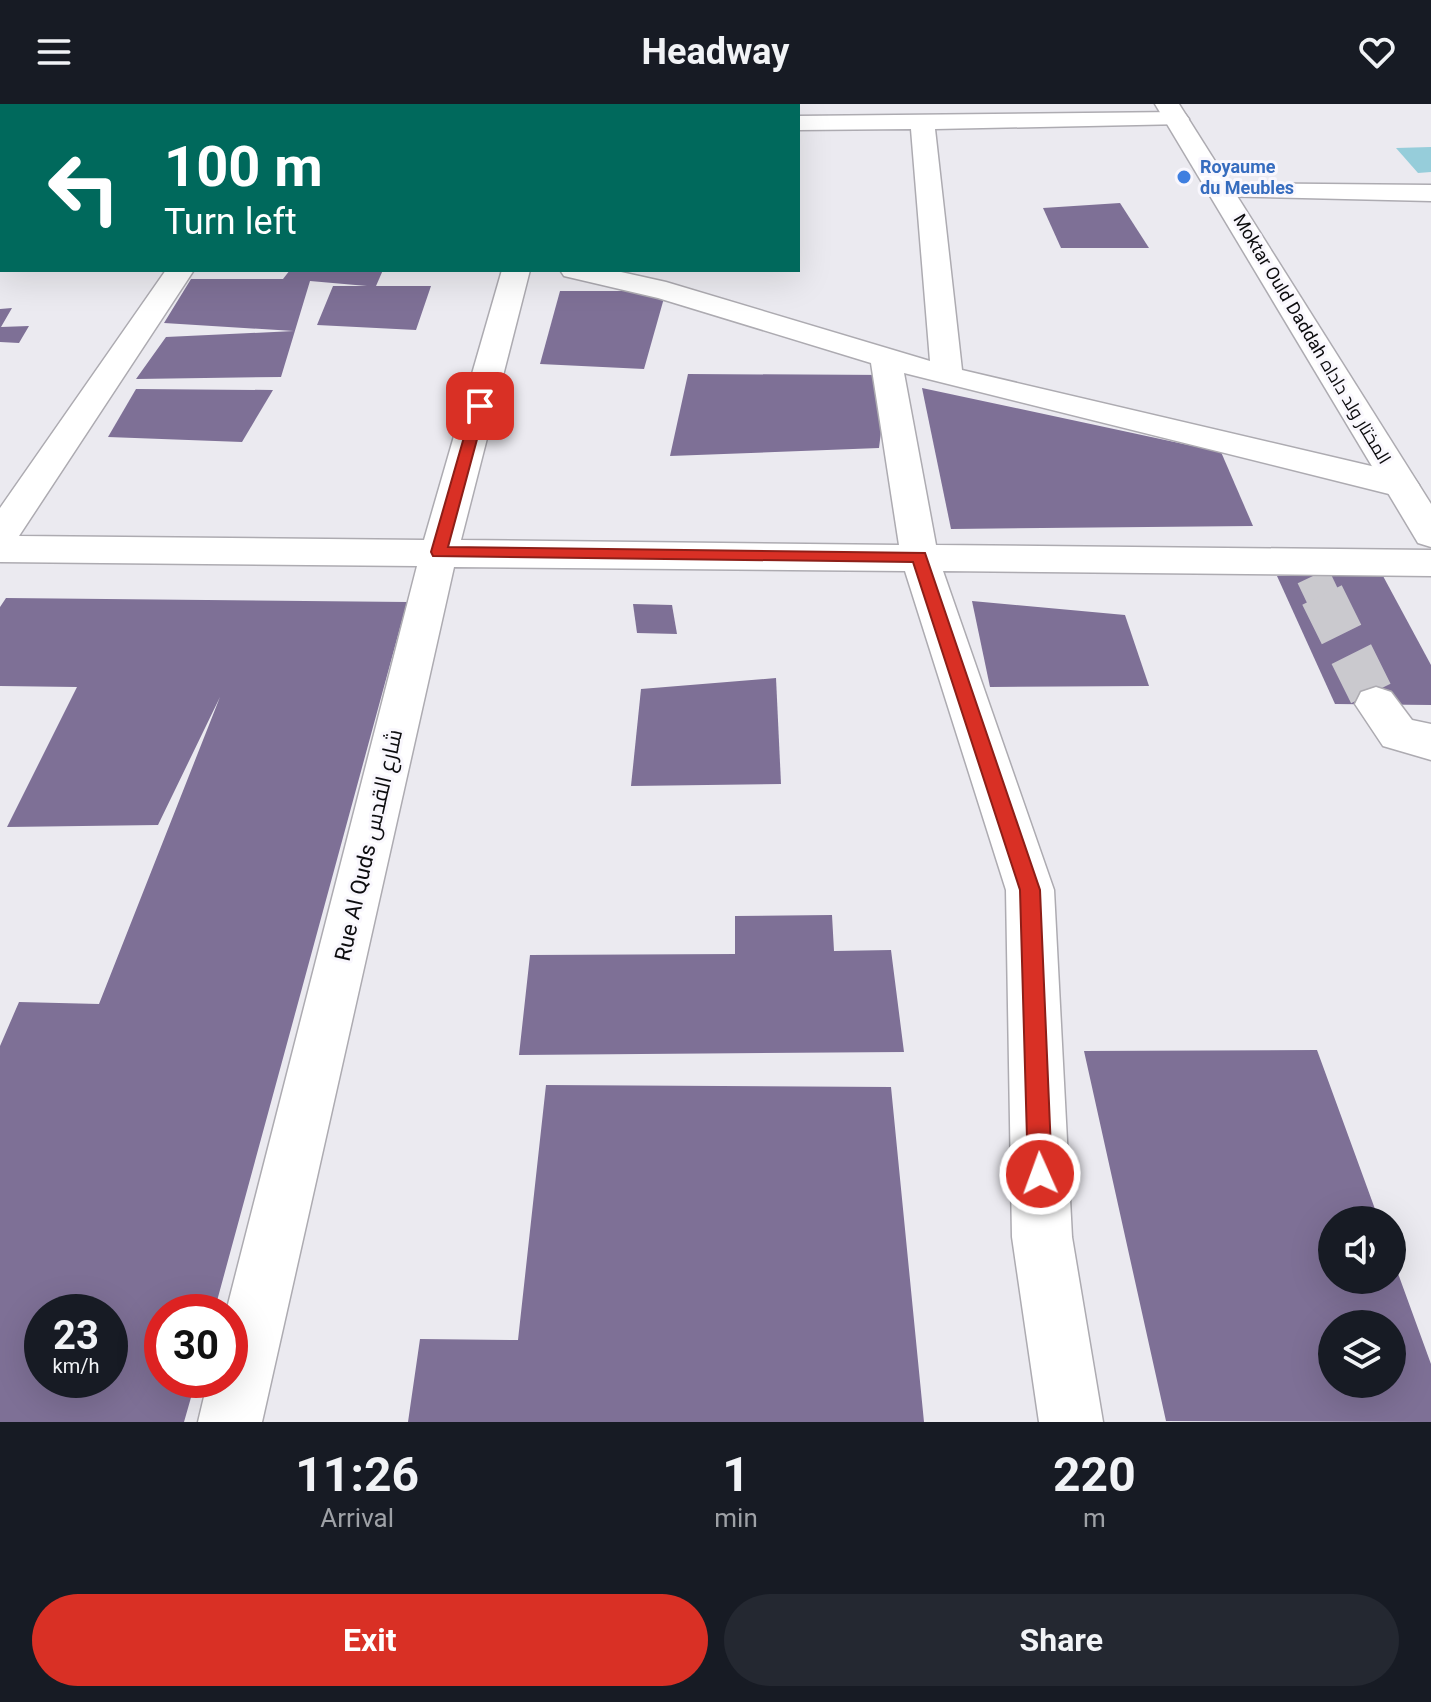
<!DOCTYPE html>
<html lang="en">
<head>
<meta charset="utf-8">
<style>
	:root { --surface:#171b24; --page:#242831; --text:#f1f3f6; --muted:#9ea1a6; --accent:#d93025 }
	body { margin:0; font-family:Roboto,Cairo,sans-serif; background:var(--page); color:var(--text); height:100vh; display:flex; flex-direction:column; font-size:30px; white-space:nowrap }
	* { box-sizing:border-box; margin:0 }
	p { font-size:26px; color:var(--muted) }
	.icon { flex:none; width:44px; height:44px; fill:none; stroke:currentColor; stroke-width:2; stroke-linecap:round; stroke-linejoin:round }
	.map { position:relative; height:1318px; overflow:hidden }
	.panel { display:flex; flex-direction:column; background:var(--surface); flex:1 }
	.panel>* { flex:none }
	.hud { position:absolute; left:0px; top:0px; width:800px; height:168px; box-shadow:0 8px 32px #0002; background:#00695c; color:#fff; overflow:hidden }
	.tools { position:absolute; left:1318px; top:1102px; display:grid; gap:16px }
	.tools a { display:grid; place-items:center; width:88px; height:88px; border-radius:50%; background:var(--surface); box-shadow:0 8px 32px #0002; font-size:40px }
	.speed { position:absolute; left:24px; top:1190px; display:flex; gap:16px; font-size:40px; font-weight:700; text-align:center }
	.speed>* { display:grid; place-content:center; width:104px; height:104px; border-radius:50%; background:var(--surface); box-shadow:0 8px 32px #0002; line-height:1 }
	.speed small { font-size:20px; font-weight:400 }
	.speed .limit { border:12px solid #d22; background:#fff; color:#111 }
	.pin { position:absolute; display:grid; place-items:center; width:68px; height:68px; color:#fff; margin:-34px; border-radius:16px; box-shadow:0 4px 12px #0006 }
	.me { position:absolute; width:88px; margin:-44px; rotate:358deg; stroke-linejoin:round; filter:drop-shadow(0 0 6px #0008) }
	.turn { display:flex; align-items:center; gap:28px; height:168px; padding:0 32px; font-size:36px }
	.turn .icon { width:104px; height:104px; stroke-width:2.5 }
	.turn b { display:block; font-size:56px; line-height:68px }
	.eta { display:flex; justify-content:space-evenly; align-items:center; height:136px; text-align:center }
	.eta b { font-size:48px; font-weight:700; line-height:56px }
	.button { display:flex; gap:16px; margin-top:auto; padding:16px 32px }
	.button a { flex:1; height:92px; border-radius:48px; background:var(--accent); color:#fff; font-size:32px; font-weight:700; line-height:92px; text-align:center }
	.button a+a { background:var(--page); color:var(--text) }
	header { display:flex; justify-content:space-between; align-items:center; height:104px; padding:0 32px; background:var(--surface); font-size:36px; font-weight:700 }
	.map>svg:first-child { display:block }
</style>
</head>
<body>
<header><svg class="icon" aria-label="menu" viewBox="0 0 24 24"><path d="M4 6h16M4 12h16M4 18h16"/></svg>Headway<svg class="icon" aria-label="heart" viewBox="0 0 24 24"><path d="M12 20l-8-8c-3-5 5-10 8-4 3-6 11-1 8 4z"/></svg></header>
<div class="map">
<svg width="1431" height="1318" viewBox="0 0 1431 1318">
	<rect width="100%" height="100%" fill="#ebeaf0"/>
	<polygon fill="#96cdda" points="1431,43 1431,68 1418,69 1396,44"/>
	<g fill="#7e7096" fill-rule="evenodd">
		<polygon points="1120,99 1149,144 1061,144 1043,104"/>
		<polygon points="290,166 383,166 376,182 431,182 416,226 317,221 333,182 367,182 310,177 281,273 136,275 166,233 294,227 164,219 191,175 283,175"/>
		<polygon points="560,187 666,187 644,265 540,260"/>
		<polygon points="12,204 1,223 29,222 19,239 0,238 0,205"/>
		<polygon points="688,270 888,271 879,344 670,352"/>
		<polygon points="922,284 1221,348 1253,422 951,425"/>
		<polygon points="136,285 273,286 242,338 108,333"/>
		<polygon points="1277,472 1383,472 1431,561 1431,601 1335,600"/>
		<path d="M 6,494 L 407,498 L 214,1208 L 162,1208 L 162,1276 L 196,1276 L 184,1318 L 0,1318 L 0,942 L 19,898 L 99,900 L 220,593 L 158,721 L 7,723 L 77,583 L 0,582 L 0,503 ZM 42,1208 L 110,1208 L 110,1276 L 42,1276 Z"/>
		<polygon points="972,497 1125,511 1149,582 990,583"/>
		<polygon points="633,500 672,501 677,530 637,529"/>
		<polygon points="776,574 781,680 631,682 641,585"/>
		<polygon points="832,811 834,847 891,846 904,948 519,951 530,851 735,850 735,812"/>
		<path d="M 1317,946 L 1379,1116 L 1332,1116 L 1332,1176 L 1392,1176 L 1392,1153 L 1431,1260 L 1431,1318 L 1166,1317 L 1084,947 ZM 1332,1220 L 1392,1220 L 1392,1280 L 1332,1280 Z"/>
		<polygon points="546,981 891,983 924,1318 408,1318 420,1235 518,1236"/>
	</g>
	<g fill="none" stroke-linecap="round" stroke-linejoin="round">
		<polyline stroke="#cac9ce" stroke-width="34" stroke-dasharray="34 17" stroke-linecap="butt" points="1313,472 1323,493"/>
		<polyline stroke="#cac9ce" stroke-width="44" stroke-dasharray="44 22" stroke-linecap="butt" points="1322,491 1376,600"/>
		<g stroke="#adabb1" stroke-width="3">
			<g id="minor">
				<polygon points="194,0 218,0 193,2"/>
				<rect x="0" y="5" width="2" height="14"/>
				<polygon points="1177,8 1185,10 1189,15 1185,20 935,25 962,266 1401,369 1413,373 1419,381 1413,389 1401,393 904,269 936,441 1431,446 1431,472 943,467 1054,786 1072,1133 1103,1318 1039,1318 1012,1133 1006,786 905,467 454,463 262,1318 198,1318 208,1276 230,1276 230,1208 226,1208 417,462 0,458 0,404 166,166 194,166 19,432 424,436 502,166 530,166 461,436 899,441 871,259 658,194 564,172 560,166 612,166 666,178 930,257 911,25 798,26 798,12"/>
				<polygon points="1222,79 1431,81 1431,97 1213,92 1209,87 1213,82"/>
				<polygon points="1376,583 1391,588 1412,616 1431,620 1431,656 1383,642 1355,600 1361,588"/>
			</g>
		</g>
		<g stroke="#adabb1" stroke-width="3">
			<polygon id="major" points="1155,0 1179,0 1431,400 1431,443 1418,439"/>
		</g>
		<use href="#minor" fill="#fff" fill-rule="evenodd"/>
		<use href="#major" fill="#fff" fill-rule="evenodd"/>
	</g>
	<polygon fill="#d93025" stroke="#8d1f18" stroke-width="2" points="480,298 486,302 448,443 925,449 1040,786 1052,1070 1048,1078 1040,1082 1032,1078 1028,1070 1020,786 913,458 433,452 431,448 473,302"/>
	<circle fill="#3f7fe0" stroke="#f9f7fd" stroke-width="3" cx="1184" cy="73" r="8"/>
	<g text-anchor="middle" stroke-width="6" stroke-linejoin="round" paint-order="stroke">
		<g font-size="18" font-weight="bold" fill="#366cbe" stroke="#f9f7fd" text-anchor="start">
			<text x="1200" y="69">Royaume<tspan x="1200" dy="21">du Meubles</tspan></text>
		</g>
		<g font-size="18" fill="#0c0c0e" stroke="#f9f7fd">
			<text transform="translate(1312 235) rotate(59)" y="6">Moktar Ould Daddah المختار ولد داداه</text>
		</g>
		<g font-size="22" fill="#0c0c0e" stroke="#f9f7fd">
			<text transform="translate(368 741) rotate(-77)" y="8">Rue Al Quds شارع القدس</text>
		</g>
	</g>
</svg>
<div class="tools">
<a><svg class="icon" aria-label="sound" viewBox="0 0 24 24"><path d="M4 9h4l5-4v14l-5-4H4zM17 9q2 3 0 6"/></svg></a>
<a><svg class="icon" aria-label="layers" viewBox="0 0 24 24"><path d="M12 4l9 5-9 5-9-5zM3 14l9 5 9-5"/></svg></a>
</div>
<div class="speed"><div>23<small>km/h</small></div><div class="limit">30</div></div>
<div class="pin" style="left:480px;top:302px;background:#d93025"><svg class="icon" aria-label="arrive" viewBox="0 0 24 24"><path d="M6 21V4h12l-3 4 3 4H6"/></svg></div>
<svg class="me" style="left:1040px;top:1070px" viewBox="-20 -20 40 40"><circle r="17" fill="#d93025" stroke="#fff" stroke-width="3"/><path d="M0-11L8 9 0 5-8 9z" fill="#fff"/></svg>
<div class="hud">
<div class="turn"><svg class="icon" aria-label="left" viewBox="0 0 24 24"><path d="M17 20v-9H6M10 6l-5 5 5 5"/></svg><div><b>100 m</b>Turn left</div></div>
</div>
</div>
<section class="panel">
<div class="eta">
<div><b>11:26</b><p>Arrival</p></div>
<div><b>1</b><p>min</p></div>
<div><b>220</b><p>m</p></div>
</div>
<div class="button"><a>Exit</a><a>Share</a></div>
</section>
</body>
</html>
